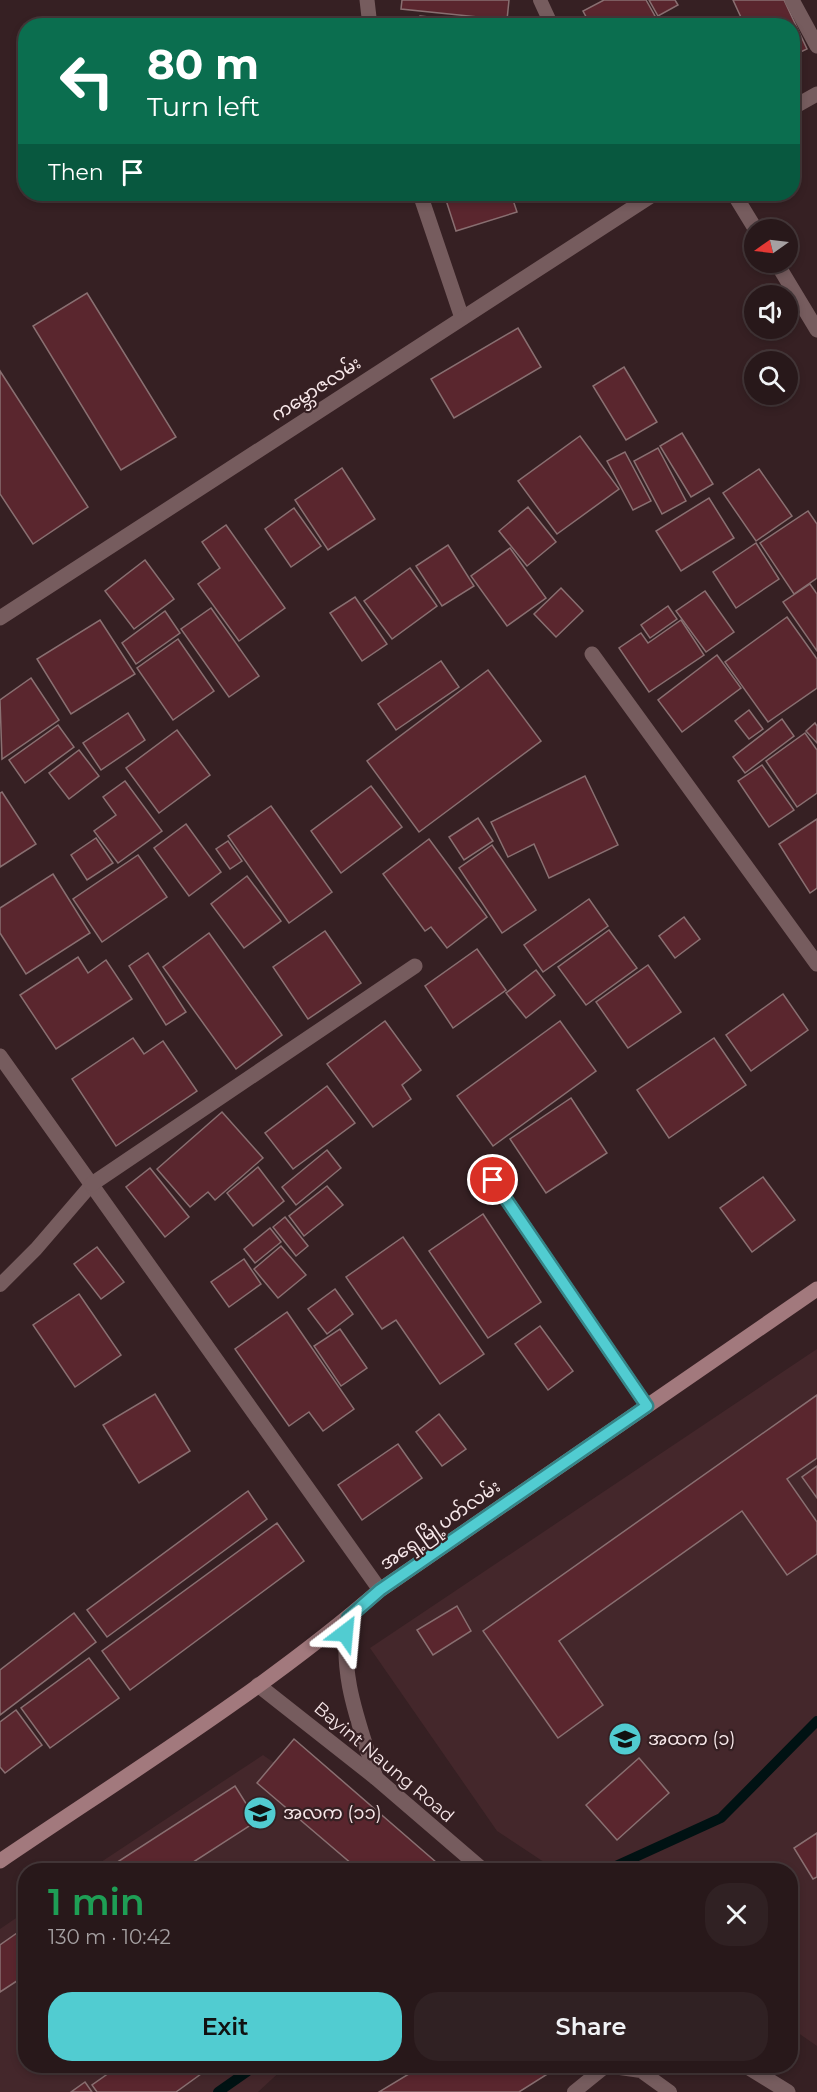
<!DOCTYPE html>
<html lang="en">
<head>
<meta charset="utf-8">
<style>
	:root { --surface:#28181a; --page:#302123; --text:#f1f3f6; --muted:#a5a0a2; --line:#443739; --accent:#51ccd1 }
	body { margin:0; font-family:Montserrat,"Noto Sans Myanmar",sans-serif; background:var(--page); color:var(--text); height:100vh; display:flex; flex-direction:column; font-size:22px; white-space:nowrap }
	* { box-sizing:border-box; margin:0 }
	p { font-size:20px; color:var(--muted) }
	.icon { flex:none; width:33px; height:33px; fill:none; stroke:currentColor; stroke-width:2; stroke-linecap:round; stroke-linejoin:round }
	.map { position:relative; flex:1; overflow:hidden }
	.panel { position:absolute; left:18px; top:1863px; width:780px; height:210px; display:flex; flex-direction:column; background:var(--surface); border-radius:24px; box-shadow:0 3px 9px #0003,0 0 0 2px var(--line) }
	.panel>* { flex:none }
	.guide { position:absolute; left:18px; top:18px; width:782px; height:183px; border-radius:24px; box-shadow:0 3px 9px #0003,0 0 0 2px var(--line); background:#0b6e4f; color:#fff; overflow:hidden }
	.needle { width:39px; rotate:256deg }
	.tools { position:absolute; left:744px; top:219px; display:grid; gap:12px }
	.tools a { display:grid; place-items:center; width:54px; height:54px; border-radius:50%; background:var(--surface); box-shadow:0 3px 9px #0003,0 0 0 2px var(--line); font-size:30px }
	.pin { position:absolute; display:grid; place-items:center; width:51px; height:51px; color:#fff; margin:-26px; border:3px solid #fff; border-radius:50%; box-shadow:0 2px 6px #0007 }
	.me { position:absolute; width:66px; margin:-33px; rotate:29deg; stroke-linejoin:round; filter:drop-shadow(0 0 4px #0008) }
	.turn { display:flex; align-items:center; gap:21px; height:126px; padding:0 30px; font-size:27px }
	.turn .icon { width:78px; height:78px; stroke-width:2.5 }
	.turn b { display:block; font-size:42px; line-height:51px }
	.then { display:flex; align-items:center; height:57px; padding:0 30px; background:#0003; gap:12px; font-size:22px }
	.round { display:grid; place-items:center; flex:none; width:63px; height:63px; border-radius:24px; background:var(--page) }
	.overview { display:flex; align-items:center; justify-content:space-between; height:102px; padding:0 30px }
	h1 { font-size:36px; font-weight:600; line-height:45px; color:#1e9e55 }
	.action { display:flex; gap:12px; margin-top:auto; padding:12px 30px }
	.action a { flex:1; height:69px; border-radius:24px; background:var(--accent); color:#111; font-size:24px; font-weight:600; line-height:69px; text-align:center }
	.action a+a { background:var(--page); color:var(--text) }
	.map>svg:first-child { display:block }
</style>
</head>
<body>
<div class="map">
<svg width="817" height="2092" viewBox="0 0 817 2092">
	<rect width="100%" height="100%" fill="#362023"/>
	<g fill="#44272b">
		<polygon points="817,1349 817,2046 791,2028 790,1870 556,1870 497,1831 370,1648"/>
		<polygon points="263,1755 426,1870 89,1870"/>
		<polygon points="25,1912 26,2066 286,2066 258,2092 0,2092 0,1929"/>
	</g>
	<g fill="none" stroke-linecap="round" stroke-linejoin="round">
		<g stroke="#001213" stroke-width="10">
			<polyline points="607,1870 721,1818 817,1721"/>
			<polyline points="218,2092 255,2066"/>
		</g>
	</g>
	<g fill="#5a262e" stroke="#896f71" stroke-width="1.5">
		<polygon points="402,0 509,0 507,20 401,9"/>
		<polygon points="604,0 646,0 655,16 639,26 591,26 583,11"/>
		<polygon points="649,0 675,0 678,5 658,16"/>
		<polygon points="733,0 784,0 807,49 792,56 792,26 745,26"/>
		<polygon points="420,16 501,25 501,26 419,26"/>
		<polygon points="444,194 511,194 517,212 456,231"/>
		<polygon points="87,293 176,437 121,470 33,326"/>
		<polygon points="518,328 541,367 454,418 431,379"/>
		<polygon points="624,367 657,422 626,440 593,386"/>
		<polygon points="0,371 88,507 33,544 0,494"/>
		<polygon points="682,433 713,484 691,497 660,446"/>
		<polygon points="580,436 619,489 557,534 518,481"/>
		<polygon points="658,448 686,501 662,514 634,461"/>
		<polygon points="625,452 651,501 633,510 607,461"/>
		<polygon points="342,468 375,519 328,550 295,500"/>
		<polygon points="759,469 792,516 756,541 723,493"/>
		<polygon points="709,498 734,538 681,571 656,531"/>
		<polygon points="528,507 556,542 527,566 499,531"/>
		<polygon points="294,508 321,546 291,567 265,529"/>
		<polygon points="808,511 817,524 817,578 794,594 760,543"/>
		<polygon points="226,525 285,608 239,641 198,584 220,568 202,542"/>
		<polygon points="756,543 779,579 736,608 713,572"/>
		<polygon points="448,545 474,586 442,606 416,566"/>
		<polygon points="510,548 546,598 507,626 471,576"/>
		<polygon points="145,560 174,599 134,629 105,591"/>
		<polygon points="410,568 437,606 392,639 364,601"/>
		<polygon points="810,584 817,594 817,651 783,602"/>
		<polygon points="561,588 583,611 556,637 534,614"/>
		<polygon points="705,591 734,632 706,652 676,611"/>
		<polygon points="355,597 387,644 362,661 330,613"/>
		<polygon points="668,606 677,619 650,638 641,625"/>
		<polygon points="211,608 259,676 229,697 181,629"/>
		<polygon points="165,611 180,633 136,664 122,643"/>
		<polygon points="787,617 817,659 817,688 768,722 725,662"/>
		<polygon points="100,620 135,674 71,714 37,659"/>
		<polygon points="681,620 704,655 649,692 619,648 641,633 648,643"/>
		<polygon points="178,639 214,691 173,720 137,668"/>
		<polygon points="717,655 741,688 682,732 658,700"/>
		<polygon points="441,661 459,687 396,730 378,704"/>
		<polygon points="488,670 541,741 419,832 367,761"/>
		<polygon points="31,678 59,720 2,759 0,700"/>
		<polygon points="749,710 763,729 749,739 735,721"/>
		<polygon points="128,713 145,740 101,770 83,743"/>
		<polygon points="782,719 794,736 745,773 733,757"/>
		<polygon points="815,723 817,726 817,743 806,731"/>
		<polygon points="58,725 74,747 25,783 9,760"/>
		<polygon points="177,730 210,775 159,813 126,768"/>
		<polygon points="805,733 817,750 817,793 797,807 766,761"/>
		<polygon points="79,750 99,776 69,799 49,773"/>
		<polygon points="762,765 794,810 769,827 738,781"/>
		<polygon points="585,776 618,845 549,878 534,844 508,857 491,822"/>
		<polygon points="125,781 162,831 118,863 94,831 116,815 103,797"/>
		<polygon points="371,786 402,827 341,873 311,831"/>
		<polygon points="2,792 36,844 0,867 0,793"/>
		<polygon points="271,806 332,892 289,923 228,836"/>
		<polygon points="478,818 493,841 464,860 449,837"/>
		<polygon points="817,819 817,888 810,893 779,844"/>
		<polygon points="186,824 221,872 189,896 154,848"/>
		<polygon points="96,838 113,863 87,880 71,855"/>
		<polygon points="429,839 487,917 447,948 431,927 425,931 383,874"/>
		<polygon points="228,841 242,861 230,869 216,849"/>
		<polygon points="492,845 536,910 502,933 459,868"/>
		<polygon points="138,855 167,897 102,942 73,899"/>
		<polygon points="53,874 90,933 26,974 0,933 0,908"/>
		<polygon points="247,876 281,921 244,948 211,904"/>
		<polygon points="589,899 608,926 543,972 524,945"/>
		<polygon points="684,917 700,939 675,958 659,936"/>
		<polygon points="609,930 637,968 586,1005 558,967"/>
		<polygon points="325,931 361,983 308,1019 273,967"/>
		<polygon points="209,933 282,1035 236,1069 163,967"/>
		<polygon points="477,949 506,990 453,1028 425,986"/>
		<polygon points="148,953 186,1012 166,1025 129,966"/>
		<polygon points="78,957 88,973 106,960 132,999 56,1049 20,995"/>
		<polygon points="648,965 681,1012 628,1048 596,1002"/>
		<polygon points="536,970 555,995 526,1018 506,993"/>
		<polygon points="783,994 808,1030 751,1071 726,1035"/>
		<polygon points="385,1021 421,1070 402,1085 411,1099 373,1127 327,1064"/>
		<polygon points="560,1021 596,1071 493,1146 457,1096"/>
		<polygon points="133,1038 144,1054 163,1041 197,1091 116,1146 72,1079"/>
		<polygon points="714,1038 746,1085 669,1138 637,1090"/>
		<polygon points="327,1086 355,1123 293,1169 265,1133"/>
		<polygon points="571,1098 607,1153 546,1193 510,1139"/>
		<polygon points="222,1112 263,1158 215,1200 208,1192 190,1207 157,1169"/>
		<polygon points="327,1150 341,1168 296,1205 282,1187"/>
		<polygon points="258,1167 284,1201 253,1226 227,1193"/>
		<polygon points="150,1168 189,1217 165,1237 126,1187"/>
		<polygon points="763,1177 795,1220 752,1252 720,1208"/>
		<polygon points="327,1186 343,1205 304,1236 289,1216"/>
		<polygon points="483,1214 541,1302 488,1338 429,1251"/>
		<polygon points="285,1217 308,1246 296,1256 273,1227"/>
		<polygon points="270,1228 281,1242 255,1263 244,1249"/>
		<polygon points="403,1237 484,1354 440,1384 396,1320 382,1329 346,1277"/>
		<polygon points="281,1246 306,1275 278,1298 254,1269"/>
		<polygon points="97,1247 124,1282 101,1299 74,1264"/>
		<polygon points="244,1259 261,1284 229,1307 211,1282"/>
		<polygon points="335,1289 353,1314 327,1334 308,1309"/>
		<polygon points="79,1294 121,1355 75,1387 33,1325"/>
		<polygon points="287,1312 354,1409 323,1431 309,1412 289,1426 235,1349"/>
		<polygon points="540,1326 573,1371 548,1390 515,1344"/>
		<polygon points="340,1329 367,1368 341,1386 314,1346"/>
		<polygon points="155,1394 190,1451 139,1483 103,1425"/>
		<polygon points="817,1395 817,1458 787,1479 817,1522 817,1554 787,1575 742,1511 559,1641 603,1705 558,1738 483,1631"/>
		<polygon points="439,1414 466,1449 442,1466 416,1432"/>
		<polygon points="398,1444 422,1478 362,1520 338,1485"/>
		<polygon points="817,1466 817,1498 802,1477"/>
		<polygon points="248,1491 267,1519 107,1637 87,1610"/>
		<polygon points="277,1523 304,1561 130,1690 102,1651"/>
		<polygon points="457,1606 471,1631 433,1655 417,1630"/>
		<polygon points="74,1613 96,1642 0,1715 0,1670"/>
		<polygon points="89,1658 119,1698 50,1748 21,1708"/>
		<polygon points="16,1710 42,1745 5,1773 0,1767 0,1722"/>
		<polygon points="294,1739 444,1869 443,1870 359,1870 257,1783"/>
		<polygon points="639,1758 669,1793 617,1840 586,1805"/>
		<polygon points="235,1786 257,1821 181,1870 105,1870"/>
		<polygon points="817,1833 817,1877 813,1879 794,1848"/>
		<polygon points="17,1933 26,1946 26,1975 0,1992 0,1945"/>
		<polygon points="119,2066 212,2066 176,2092 97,2092 92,2085"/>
		<polygon points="422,2066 556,2066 557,2068 519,2092 379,2092"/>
		<polygon points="85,2082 92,2092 71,2092"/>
	</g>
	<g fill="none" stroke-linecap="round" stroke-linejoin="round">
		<g stroke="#765c5e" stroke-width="14">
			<polyline points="540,0 552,26"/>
			<polyline points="493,1180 647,1406"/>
			<polyline points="0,1285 36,1249 92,1184"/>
			<polyline points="574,2092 606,2066 641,2071 670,2092"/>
		</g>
		<g stroke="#765c5e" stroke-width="15">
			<polyline points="367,0 370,26"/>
			<polyline points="792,0 817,46"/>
			<polyline points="792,108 817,94"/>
			<polyline points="420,194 462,318"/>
			<polyline points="734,194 756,230"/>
			<polyline points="776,262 817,330"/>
			<polyline points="0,618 654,194"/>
			<polyline points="592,654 817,964"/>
			<polyline points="0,1056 380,1590"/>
			<polyline points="92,1184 415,966"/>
			<path d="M 348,1618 C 339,1677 359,1722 376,1778"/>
			<polyline points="258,1685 376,1778 483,1870"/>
			<polyline points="746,2066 788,2092"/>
		</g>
		<path stroke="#a2797d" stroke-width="15" d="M 0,1861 C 128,1774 263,1691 380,1590 L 817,1289"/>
	</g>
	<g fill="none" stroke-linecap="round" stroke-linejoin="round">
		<g stroke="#358588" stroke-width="15">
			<polyline id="route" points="345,1633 348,1618 380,1590 647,1406 493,1180"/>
		</g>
		<use href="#route" stroke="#51ccd1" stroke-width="10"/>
	</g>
	<defs>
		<g id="school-disc" transform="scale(1.725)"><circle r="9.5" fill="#51ccd1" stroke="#362023"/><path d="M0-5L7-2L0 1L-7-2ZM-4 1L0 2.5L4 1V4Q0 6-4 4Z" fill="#111"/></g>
	</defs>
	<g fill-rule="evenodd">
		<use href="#school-disc" x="625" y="1739"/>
		<use href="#school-disc" x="260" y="1813"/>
	</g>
	<g text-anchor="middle" stroke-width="4.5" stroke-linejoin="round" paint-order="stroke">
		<g font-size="18" fill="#f8e8ea" stroke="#362023">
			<text transform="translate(316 389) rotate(-33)" y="6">ကမ္ဘောဇလမ်း</text>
			<text transform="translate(440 1525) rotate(-35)" y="6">အရှေ့မြို့ပတ်လမ်း</text>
			<text transform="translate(384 1762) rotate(40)" y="6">Bayint Naung Road</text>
		</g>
		<g font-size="18" fill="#f8e8ea" stroke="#362023" text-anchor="start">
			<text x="648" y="1745">အထက (၁)</text>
			<text x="283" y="1819">အလက (၁၁)</text>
		</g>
	</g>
</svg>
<div class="tools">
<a><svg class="needle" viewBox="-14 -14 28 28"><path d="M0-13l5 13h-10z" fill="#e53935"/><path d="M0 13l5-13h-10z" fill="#a5a0a2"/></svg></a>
<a><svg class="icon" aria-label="sound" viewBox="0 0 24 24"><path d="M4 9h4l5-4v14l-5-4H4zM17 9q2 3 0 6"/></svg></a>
<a><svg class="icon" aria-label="search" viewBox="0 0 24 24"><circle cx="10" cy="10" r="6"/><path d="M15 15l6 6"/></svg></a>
</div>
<div class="pin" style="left:493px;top:1180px;background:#d93025"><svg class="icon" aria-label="arrive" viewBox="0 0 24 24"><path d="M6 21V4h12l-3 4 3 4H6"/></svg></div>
<svg class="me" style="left:345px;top:1633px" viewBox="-20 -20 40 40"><path d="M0-17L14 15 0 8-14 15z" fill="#51ccd1" stroke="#fff" stroke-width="4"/></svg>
<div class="guide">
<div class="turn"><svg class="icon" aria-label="left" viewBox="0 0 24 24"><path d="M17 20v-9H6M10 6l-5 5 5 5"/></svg><div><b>80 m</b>Turn left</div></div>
<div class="then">Then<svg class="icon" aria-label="arrive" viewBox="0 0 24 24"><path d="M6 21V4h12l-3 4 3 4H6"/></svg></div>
</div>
<section class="panel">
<div class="overview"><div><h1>1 min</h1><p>130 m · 10:42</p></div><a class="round"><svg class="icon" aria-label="close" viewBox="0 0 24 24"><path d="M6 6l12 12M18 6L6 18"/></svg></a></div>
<div class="action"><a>Exit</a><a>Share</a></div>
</section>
</div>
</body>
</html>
